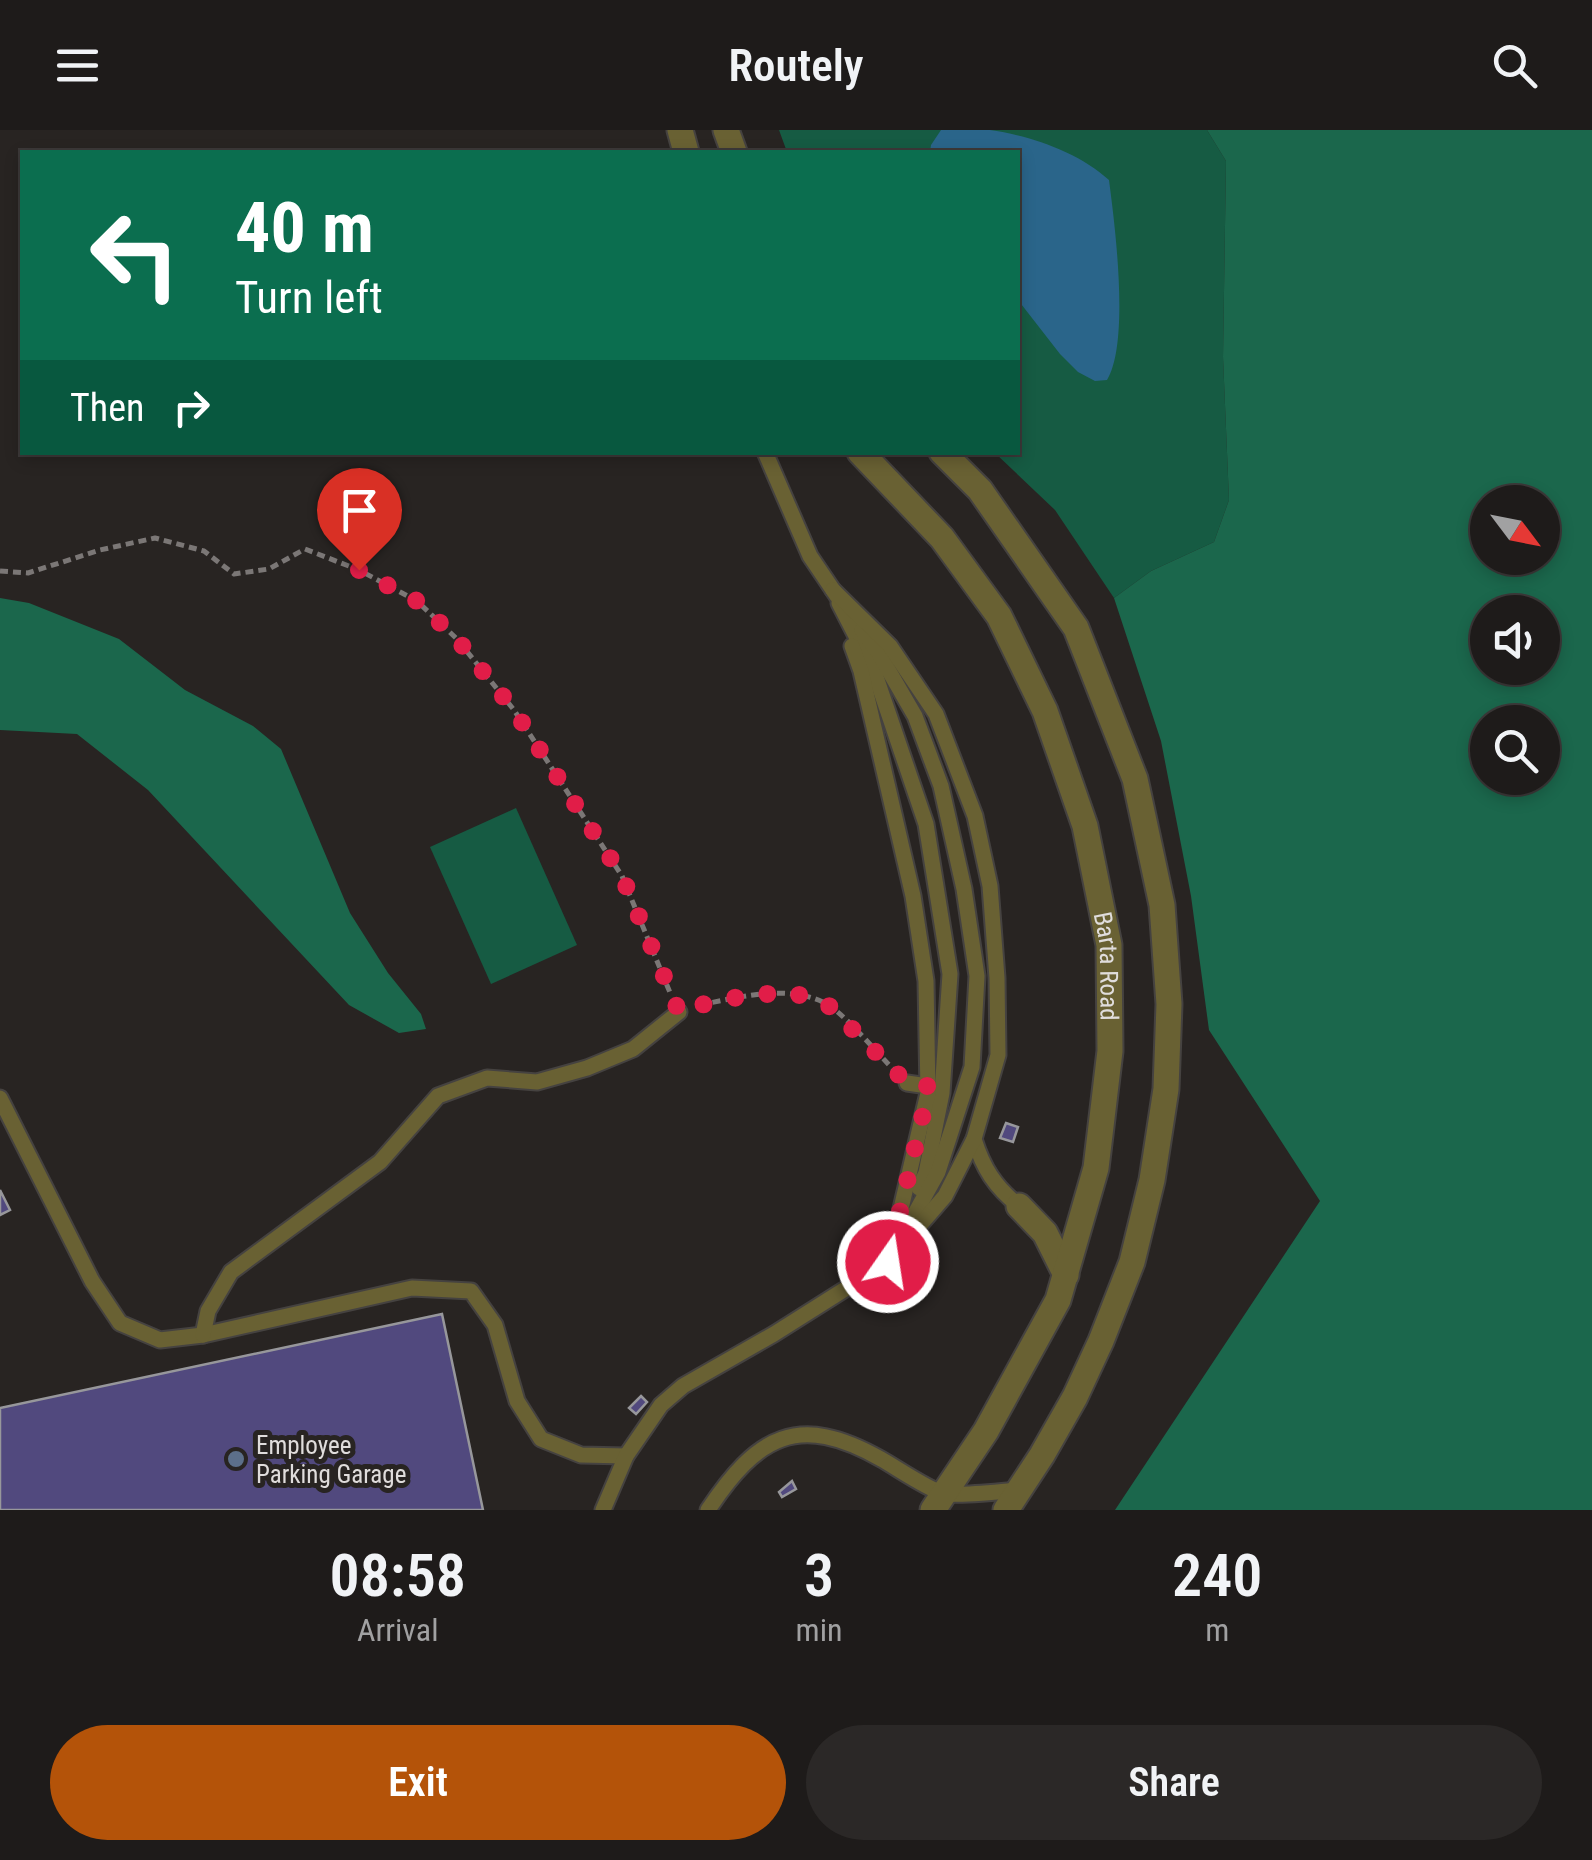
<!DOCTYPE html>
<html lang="en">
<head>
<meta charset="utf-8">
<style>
	:root { --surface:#1e1b1a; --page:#2b2827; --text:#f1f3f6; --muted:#a1a1a2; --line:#3c3939; --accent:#b45309 }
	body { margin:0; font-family:"Roboto Condensed",sans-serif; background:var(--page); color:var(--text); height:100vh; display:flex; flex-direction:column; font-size:38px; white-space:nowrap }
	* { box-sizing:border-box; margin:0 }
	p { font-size:32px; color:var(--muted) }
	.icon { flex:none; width:55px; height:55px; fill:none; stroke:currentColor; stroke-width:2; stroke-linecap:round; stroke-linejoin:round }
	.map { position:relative; height:1380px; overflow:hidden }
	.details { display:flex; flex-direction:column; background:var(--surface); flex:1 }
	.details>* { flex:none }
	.banner { position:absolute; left:20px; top:20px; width:1000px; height:305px; border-radius:0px; box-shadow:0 5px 15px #0003,0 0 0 2px var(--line); background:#0b6e4f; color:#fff; overflow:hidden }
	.needle { width:65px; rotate:122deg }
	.fabs { position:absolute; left:1470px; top:355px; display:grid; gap:20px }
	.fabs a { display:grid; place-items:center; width:90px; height:90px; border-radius:50%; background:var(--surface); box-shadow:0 5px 15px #0003,0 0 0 2px var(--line); font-size:50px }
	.pin { position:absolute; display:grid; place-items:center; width:85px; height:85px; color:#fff; margin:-102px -42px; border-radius:50% 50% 50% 0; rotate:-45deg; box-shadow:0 0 10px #0007 }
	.pin .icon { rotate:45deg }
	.me { position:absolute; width:110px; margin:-55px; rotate:13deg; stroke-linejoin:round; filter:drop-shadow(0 0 8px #0008) }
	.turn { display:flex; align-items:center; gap:35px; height:210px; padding:0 50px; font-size:45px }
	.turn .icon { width:130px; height:130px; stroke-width:2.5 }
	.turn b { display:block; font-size:70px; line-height:85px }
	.then { display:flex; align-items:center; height:95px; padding:0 50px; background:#0003; gap:20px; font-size:38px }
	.eta { display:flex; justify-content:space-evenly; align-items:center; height:170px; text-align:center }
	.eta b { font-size:60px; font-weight:600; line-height:70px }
	.cta { display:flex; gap:20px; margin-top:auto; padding:20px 50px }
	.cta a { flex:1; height:115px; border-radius:60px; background:var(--accent); color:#fff; font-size:40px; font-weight:600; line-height:115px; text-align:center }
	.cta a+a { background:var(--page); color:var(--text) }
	header { display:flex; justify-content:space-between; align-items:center; height:130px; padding:0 50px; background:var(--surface); font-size:45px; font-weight:600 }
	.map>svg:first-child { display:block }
</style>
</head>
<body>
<header><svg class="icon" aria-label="menu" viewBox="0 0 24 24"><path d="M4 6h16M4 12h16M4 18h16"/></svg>Routely<svg class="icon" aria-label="search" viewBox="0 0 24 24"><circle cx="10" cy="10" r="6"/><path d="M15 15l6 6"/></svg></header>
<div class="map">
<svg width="1592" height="1380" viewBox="0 0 1592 1380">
	<rect width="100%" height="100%" fill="#282422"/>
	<g fill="#165b43">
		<polygon points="779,0 1207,0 1226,31 1223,227 1229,370 1214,412 1151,441 1114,468 1055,380 995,323 1018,322 1018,22 787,22"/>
		<polygon points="516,678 577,815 491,854 430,717"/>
	</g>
	<g fill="#1b674c" fill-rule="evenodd">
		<path d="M 1207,0 L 1592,0 L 1592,1380 L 1115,1380 L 1320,1071 L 1209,900 L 1191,766 L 1161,611 L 1114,468 L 1151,441 L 1214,412 L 1229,370 L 1223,227 L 1226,31 ZM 1488,372 L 1542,372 L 1542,428 L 1488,428 ZM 1488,482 L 1542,482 L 1542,538 L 1488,538 ZM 1488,592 L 1542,592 L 1542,648 L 1488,648 Z"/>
		<polygon points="0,468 29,473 119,509 185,560 253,596 281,619 350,783 388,843 421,884 426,899 399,903 349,875 148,660 77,604 0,600"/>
	</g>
	<path fill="#2a658a" d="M 941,0 C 957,0 974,0 990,0 C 1031,6 1078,22 1109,50 C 1115,96 1130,212 1107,250 L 1095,251 L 1078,242 L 1060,224 L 1018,170 L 1018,22 L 930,22 L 931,15 Z"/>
	<g fill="#51497e" stroke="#97979b" stroke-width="2.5">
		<polygon points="1006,993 1018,997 1013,1012 1000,1008"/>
		<polygon points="0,1060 10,1080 0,1085"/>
		<polygon points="442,1184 483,1380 0,1380 0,1278"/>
		<polygon points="641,1266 647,1272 636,1284 629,1278"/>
		<polygon points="792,1351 796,1359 782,1367 779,1362"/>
	</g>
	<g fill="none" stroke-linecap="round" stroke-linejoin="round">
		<g stroke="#454240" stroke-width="19">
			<g id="service">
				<polyline points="765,322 810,426 837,466"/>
				<polyline points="839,473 874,541 926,694 950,844 942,963 926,1043 919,1058"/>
				<polyline points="862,500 878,522 915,586 941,656 964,759 977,846 972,937 938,1042 903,1105"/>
				<polyline points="852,516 861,541 913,766 926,851 928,963 889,1130"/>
				<polyline points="907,953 928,956"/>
				<polyline points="0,968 92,1151 120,1193 160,1210 203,1205 412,1158 471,1161 495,1195 517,1271 541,1309 581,1325 626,1326"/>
				<path d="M 974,1009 C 983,1038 995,1057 1019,1076"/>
				<polyline points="203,1205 208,1181 231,1142 380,1032 438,966 487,948 537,952 587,938 633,919 679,882"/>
				<polyline points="603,1380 626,1326 661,1275 683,1256 774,1204 888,1132 945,1066 974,1009 998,925 997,848 990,756 975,686 936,584 890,516 833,460"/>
				<path d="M 708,1380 C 757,1306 798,1282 881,1329 C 897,1338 926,1358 942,1363 C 956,1367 1002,1361 1019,1360"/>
			</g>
		</g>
		<g stroke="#454240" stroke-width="29">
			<polyline id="minor" points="1019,1076 1045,1103 1066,1145"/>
		</g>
		<g stroke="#454240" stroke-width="29">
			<g id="tertiary">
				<polyline points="680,0 686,22"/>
				<polyline points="726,0 734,22"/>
				<path id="s1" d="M 860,322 L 942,408 L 999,486 L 1045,581 L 1085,696 L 1109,815 L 1110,921 L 1096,1038 L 1058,1170 L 986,1301 L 933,1380"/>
				<polyline points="942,322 980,360 1076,498 1135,649 1162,775 1169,874 1166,959 1152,1050 1132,1132 1101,1211 1075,1267 1042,1325 1006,1380"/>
			</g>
		</g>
		<g stroke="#7b7776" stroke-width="5" stroke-dasharray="8 5" stroke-linecap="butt">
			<polyline points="0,441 28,443 100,420 155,408 204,421 234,444 269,439 305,419 359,440 417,471 457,509 514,580 622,746 671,865"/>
			<path d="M 700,875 C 740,867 786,854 825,873 C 843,882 878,924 894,940"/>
		</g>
		<use href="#service" stroke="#696133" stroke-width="15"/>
		<use href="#minor" stroke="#696133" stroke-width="25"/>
		<use href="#tertiary" stroke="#696133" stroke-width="25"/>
	</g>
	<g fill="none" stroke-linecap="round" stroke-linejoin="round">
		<polyline stroke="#e11d48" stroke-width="18" stroke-dasharray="0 32.4" points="359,440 417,471 457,509 514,580 622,746 679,882 700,875 743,866 790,862 827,874 907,953 928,956 928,963 888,1132"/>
	</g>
	<circle fill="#5c6f8a" stroke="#282422" stroke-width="4" cx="236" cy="1329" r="10"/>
	<g text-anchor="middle" stroke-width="10" stroke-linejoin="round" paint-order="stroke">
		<g font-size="25" fill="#e0dddc" stroke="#282422">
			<text dy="9" stroke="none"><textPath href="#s1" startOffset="585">Barta Road</textPath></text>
		</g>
		<g font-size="25" fill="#e0dddc" stroke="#282422" text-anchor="start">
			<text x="256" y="1324">Employee<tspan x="256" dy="29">Parking Garage</tspan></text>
		</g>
	</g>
</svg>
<div class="fabs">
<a><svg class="needle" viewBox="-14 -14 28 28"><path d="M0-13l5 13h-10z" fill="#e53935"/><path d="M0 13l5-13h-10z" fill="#a1a1a2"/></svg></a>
<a><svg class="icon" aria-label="sound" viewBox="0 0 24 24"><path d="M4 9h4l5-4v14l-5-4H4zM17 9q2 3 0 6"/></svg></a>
<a><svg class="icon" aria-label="search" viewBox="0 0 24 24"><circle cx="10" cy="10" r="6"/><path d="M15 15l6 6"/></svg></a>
</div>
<div class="pin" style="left:359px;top:440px;background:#d93025"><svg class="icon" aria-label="arrive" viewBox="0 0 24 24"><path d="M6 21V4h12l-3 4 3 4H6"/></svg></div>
<svg class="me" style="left:888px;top:1132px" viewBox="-20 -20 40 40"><circle r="17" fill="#e11d48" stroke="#fff" stroke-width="3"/><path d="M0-11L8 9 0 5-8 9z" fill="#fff"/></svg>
<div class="banner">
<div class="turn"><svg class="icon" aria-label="left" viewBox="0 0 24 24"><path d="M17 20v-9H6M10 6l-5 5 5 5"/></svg><div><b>40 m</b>Turn left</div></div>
<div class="then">Then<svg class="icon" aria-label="right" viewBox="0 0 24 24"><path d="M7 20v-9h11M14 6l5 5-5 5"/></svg></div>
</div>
</div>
<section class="details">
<div class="eta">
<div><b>08:58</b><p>Arrival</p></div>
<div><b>3</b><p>min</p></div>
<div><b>240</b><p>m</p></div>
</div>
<div class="cta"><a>Exit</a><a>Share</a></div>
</section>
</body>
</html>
